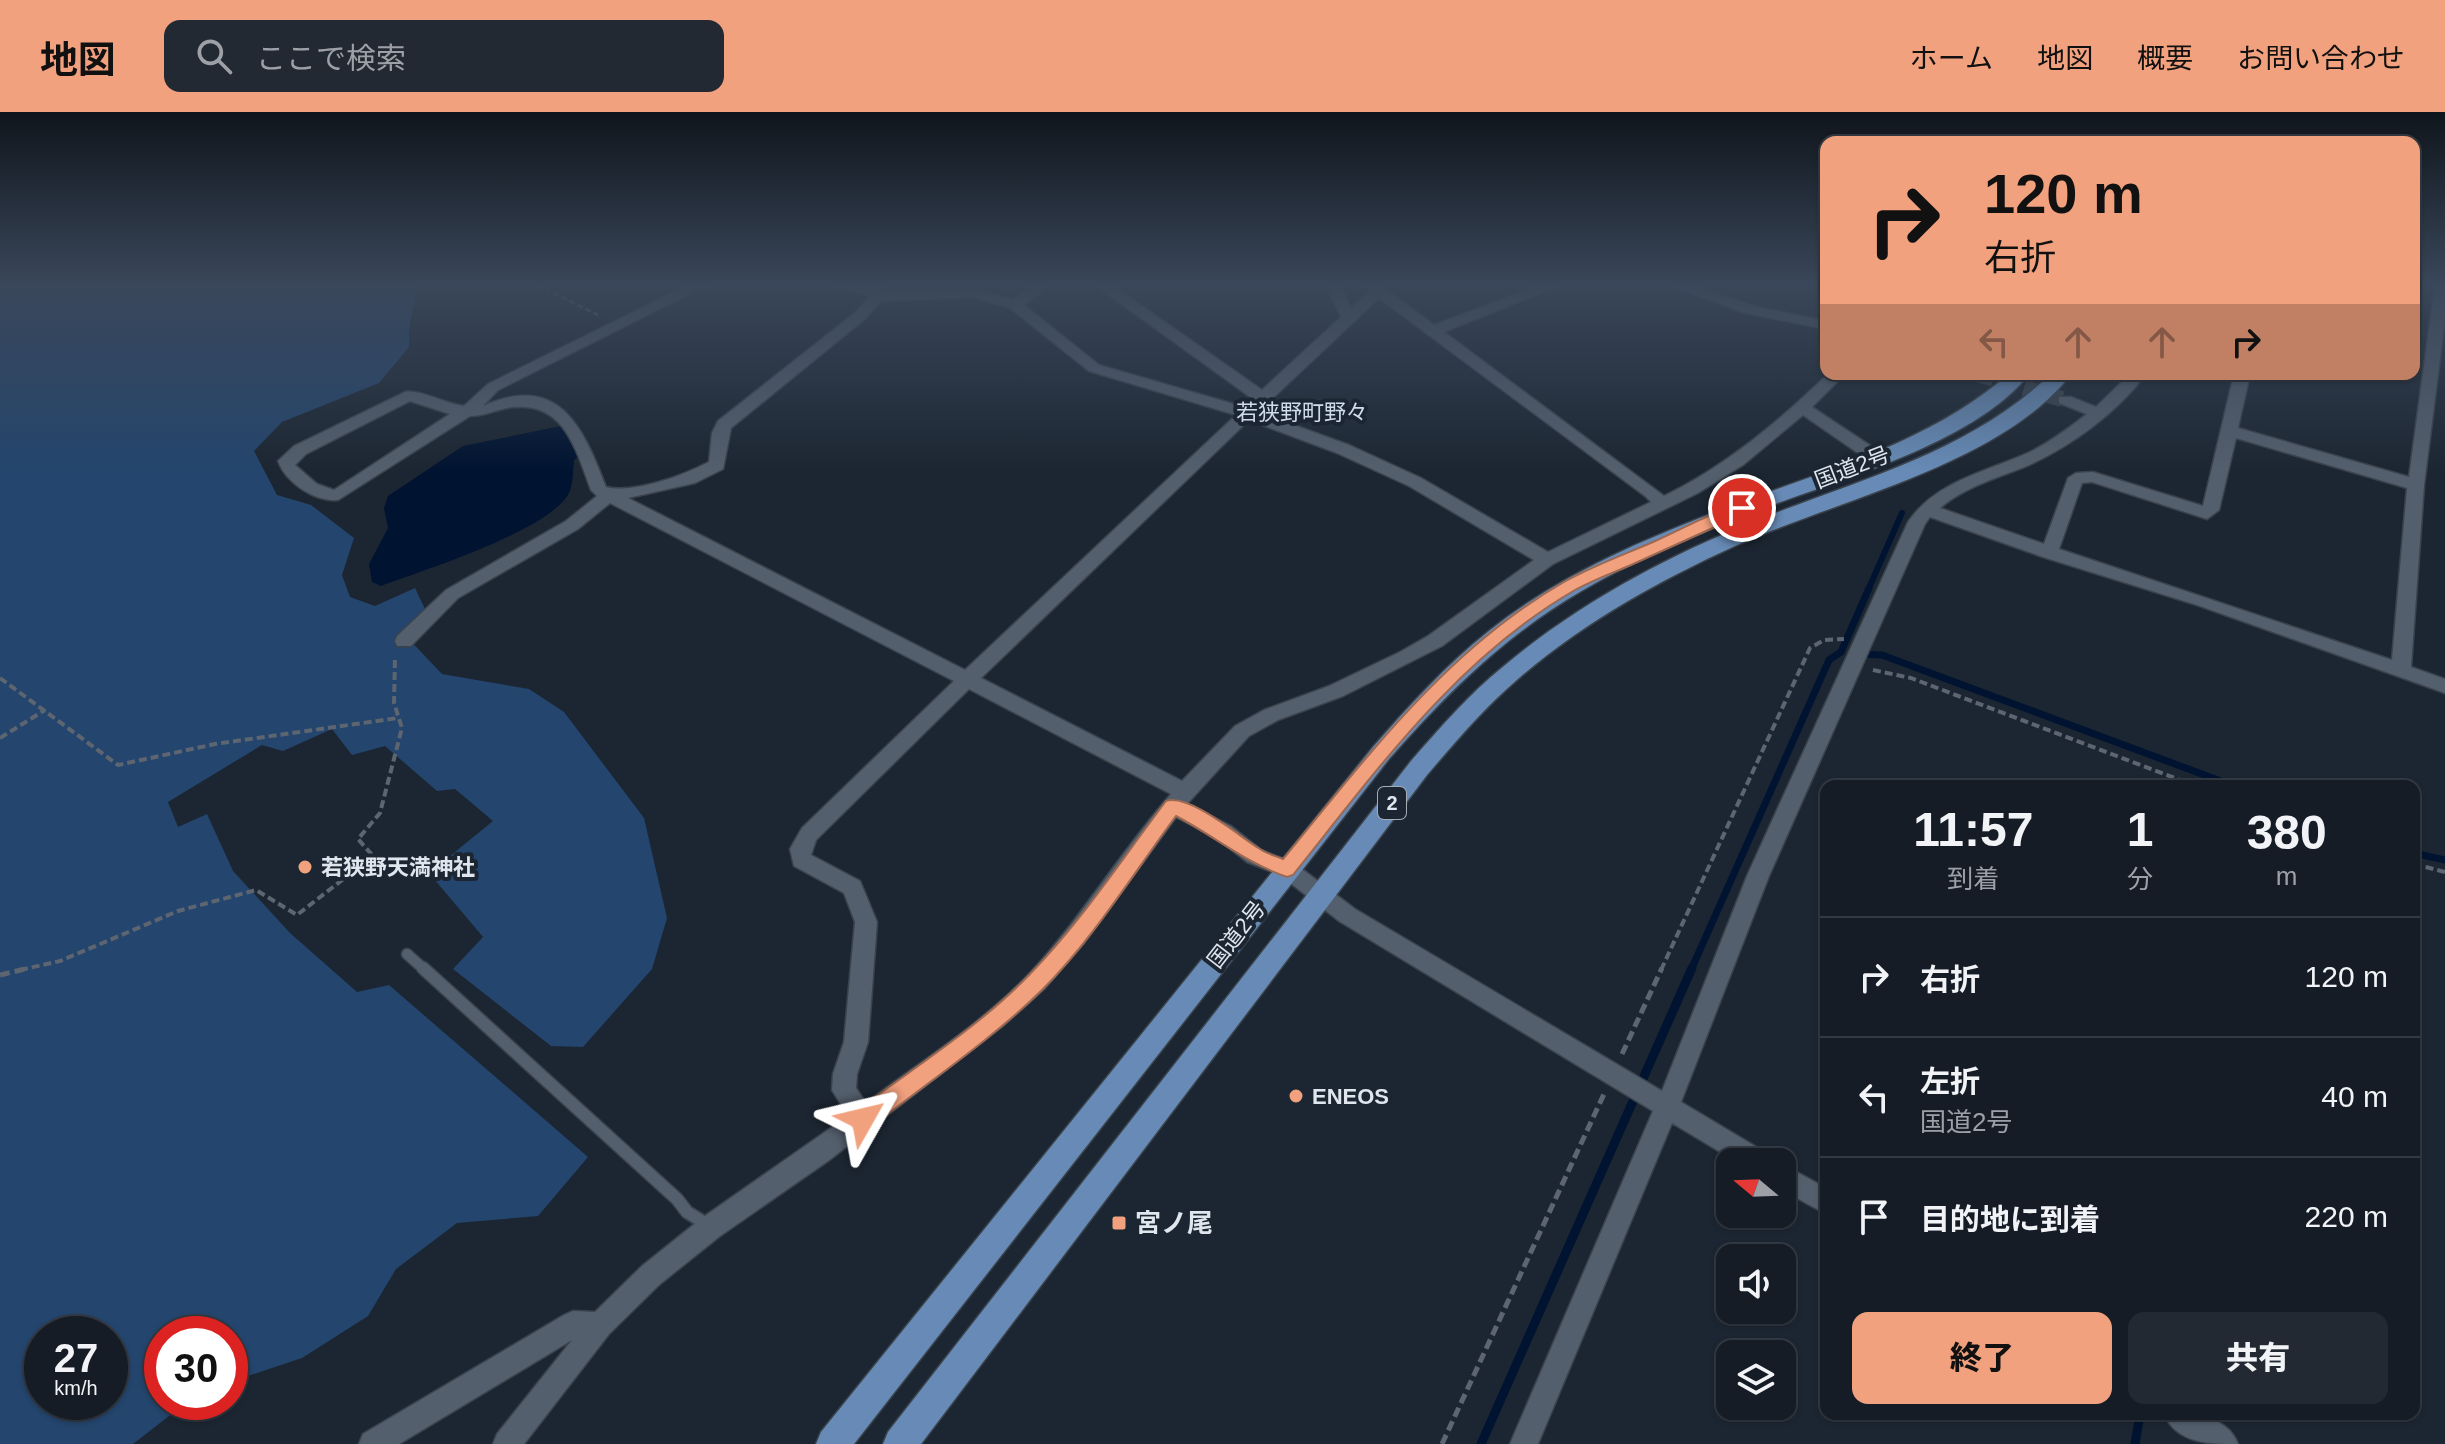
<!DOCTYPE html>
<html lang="ja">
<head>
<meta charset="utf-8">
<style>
	:root { --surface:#151c26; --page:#222932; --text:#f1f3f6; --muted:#9da1a7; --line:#343a43; --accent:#f2a17e }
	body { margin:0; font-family:Arial,"Noto Sans JP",sans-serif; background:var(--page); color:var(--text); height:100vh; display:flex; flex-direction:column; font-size:30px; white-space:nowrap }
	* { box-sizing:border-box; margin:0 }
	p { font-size:26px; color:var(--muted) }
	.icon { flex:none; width:44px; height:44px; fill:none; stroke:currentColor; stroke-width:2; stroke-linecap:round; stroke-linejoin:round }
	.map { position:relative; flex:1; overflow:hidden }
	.panel { position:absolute; left:1820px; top:668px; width:600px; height:640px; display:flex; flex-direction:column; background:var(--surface); border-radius:16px; box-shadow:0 2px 6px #0004,0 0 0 2px var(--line) }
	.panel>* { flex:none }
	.banner { position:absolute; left:1820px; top:24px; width:600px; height:244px; border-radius:16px; box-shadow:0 2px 6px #0004,0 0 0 2px var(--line); background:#f2a17e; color:#111; overflow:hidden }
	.needle { width:52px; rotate:289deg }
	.controls { position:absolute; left:1716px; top:1036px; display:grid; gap:16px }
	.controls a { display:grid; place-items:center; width:80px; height:80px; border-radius:16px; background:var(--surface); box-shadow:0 2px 6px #0004,0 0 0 2px var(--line); font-size:40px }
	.speed { position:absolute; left:24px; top:1204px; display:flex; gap:16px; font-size:40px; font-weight:700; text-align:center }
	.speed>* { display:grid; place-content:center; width:104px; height:104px; border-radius:50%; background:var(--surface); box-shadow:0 2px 6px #0004,0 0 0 2px var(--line); line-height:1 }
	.speed small { font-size:20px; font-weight:400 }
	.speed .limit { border:12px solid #d22; background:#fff; color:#111 }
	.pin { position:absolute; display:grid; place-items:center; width:68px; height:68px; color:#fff; margin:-34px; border:4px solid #fff; border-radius:50%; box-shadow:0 2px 8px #0007 }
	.me { position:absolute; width:88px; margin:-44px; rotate:53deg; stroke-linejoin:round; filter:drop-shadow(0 0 6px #0008) }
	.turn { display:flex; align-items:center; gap:28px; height:168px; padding:0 32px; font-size:36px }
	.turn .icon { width:104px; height:104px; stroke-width:2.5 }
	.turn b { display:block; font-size:56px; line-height:68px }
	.lanes { display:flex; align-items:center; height:76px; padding:0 32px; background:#0003; justify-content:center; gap:40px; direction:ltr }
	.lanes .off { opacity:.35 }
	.eta { display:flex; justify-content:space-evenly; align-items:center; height:136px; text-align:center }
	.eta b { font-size:48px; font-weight:800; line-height:56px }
	.button { display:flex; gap:16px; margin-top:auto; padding:16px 32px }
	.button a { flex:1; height:92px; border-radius:16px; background:var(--accent); color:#111; font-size:32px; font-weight:800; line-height:92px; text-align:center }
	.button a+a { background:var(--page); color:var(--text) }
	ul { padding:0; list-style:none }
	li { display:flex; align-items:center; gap:24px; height:120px; padding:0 32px; border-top:2px solid var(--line) }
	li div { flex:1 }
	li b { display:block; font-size:30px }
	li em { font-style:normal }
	header { display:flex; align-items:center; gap:48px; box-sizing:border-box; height:112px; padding:0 40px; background:var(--accent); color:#111 }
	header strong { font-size:38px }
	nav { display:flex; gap:44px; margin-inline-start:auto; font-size:28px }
	.search { width:560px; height:72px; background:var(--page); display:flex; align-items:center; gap:20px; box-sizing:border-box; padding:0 28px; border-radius:16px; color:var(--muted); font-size:30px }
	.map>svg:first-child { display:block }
</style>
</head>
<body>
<header>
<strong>地図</strong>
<div class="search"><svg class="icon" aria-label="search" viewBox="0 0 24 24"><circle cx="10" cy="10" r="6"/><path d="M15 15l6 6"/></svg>ここで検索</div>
<nav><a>ホーム</a><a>地図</a><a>概要</a><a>お問い合わせ</a></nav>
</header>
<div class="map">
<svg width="2445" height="1332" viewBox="0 0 2445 1332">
	<rect width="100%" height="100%" fill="#1c2632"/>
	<path fill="#24456d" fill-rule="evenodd" d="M 0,173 L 418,173 L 409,217 L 409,235 L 379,271 L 282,310 L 254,339 L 277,383 L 311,393 L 354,426 L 342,463 L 350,485 L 375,494 L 415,476 L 426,499 L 404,522 L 442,562 L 529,577 L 564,600 L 644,706 L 667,806 L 652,857 L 583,935 L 551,934 L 453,857 L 483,825 L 429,761 L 493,709 L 455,677 L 437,679 L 385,634 L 352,643 L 332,617 L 283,639 L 262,633 L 168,690 L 178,715 L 207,702 L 233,759 L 290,821 L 357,880 L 389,873 L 588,1045 L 538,1104 L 457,1111 L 396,1157 L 368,1204 L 302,1246 L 230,1270 L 230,1222 L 162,1222 L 162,1290 L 187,1290 L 133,1332 L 0,1332 ZM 42,1222 L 110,1222 L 110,1290 L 42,1290 Z"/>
	<path fill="#001330" d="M 561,314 L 578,345 L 574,348 C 573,357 573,371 570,379 C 553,418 421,459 381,474 L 372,470 L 369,452 L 388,416 L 384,396 L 388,384 L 463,334 Z"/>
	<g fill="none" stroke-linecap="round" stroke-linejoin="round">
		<polyline stroke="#001330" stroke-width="6" points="1868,478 1902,401"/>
		<g stroke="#001330" stroke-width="7">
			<polyline points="1859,542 1882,543 2234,674"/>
			<polyline points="2414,741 2445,748"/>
			<polyline points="1691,858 1829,548 1841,540 1869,476"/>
		</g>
		<g stroke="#001330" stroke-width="9">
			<polyline points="1481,1332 1692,856"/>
			<polyline points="2135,1332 2140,1302"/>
		</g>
		<polyline stroke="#39434e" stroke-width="16" stroke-dasharray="16 8" stroke-linecap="butt" points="1978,262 2065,288"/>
		<g stroke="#3a434c" stroke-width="13">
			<polyline id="service-far1" points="407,842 425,858"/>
		</g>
		<g stroke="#3a434c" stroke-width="15">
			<polyline id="service" points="423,856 677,1087 687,1100 708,1113"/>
		</g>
		<g stroke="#3a434c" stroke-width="3">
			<g id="minor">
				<path d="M 688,173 L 707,173 L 498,278 L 483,294 C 559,260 583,315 606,375 C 634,382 684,363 709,350 L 712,321 L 718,309 L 856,200 L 870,184 L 830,173 L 868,176 L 887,173 L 885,180 L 972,177 L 1013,188 L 1033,173 L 1049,173 L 1024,193 L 1099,253 L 1244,295 L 1253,287 L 1095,173 L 1112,173 L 1262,278 L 1341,205 L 1326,173 L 1340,173 L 1351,196 L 1370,179 L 1364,173 L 1380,173 L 1434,213 L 1540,173 L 1561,173 L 1444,220 L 1664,384 C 1726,354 1779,309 1828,262 L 1845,262 L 1812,295 L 1883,342 L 1883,350 L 1871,350 L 1803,303 L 1743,353 L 1698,381 L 1553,452 L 1442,534 L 1343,584 L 1278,608 L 1249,624 L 1187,692 L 1231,714 L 1261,738 L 1294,751 L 1355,797 L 1662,979 L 1747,764 L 1908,410 C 1936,369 1986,360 2030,340 C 2050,330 2069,316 2087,302 L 2059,291 L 2059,285 L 2071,285 L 2096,295 L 2130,262 L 2146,262 C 2116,301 2073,333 2029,353 C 1998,366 1966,374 1940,396 L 2044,432 L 2068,366 L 2076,361 L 2093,360 L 2203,394 L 2234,262 L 2250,262 L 2238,316 L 2409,365 L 2435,173 L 2445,173 L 2445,206 L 2424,373 L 2411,555 L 2445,567 L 2445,581 L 2197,493 L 2043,445 L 1930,405 L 1925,412 L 1769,764 L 1681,990 L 1768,1042 L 1771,1050 L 1737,1050 L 1672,1011 L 1538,1332 L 1510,1332 L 1653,999 L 1339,809 L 1280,763 L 1247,750 L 1217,726 L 1176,705 L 1083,832 L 1044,877 L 1005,912 L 828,1049 L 720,1124 L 660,1172 L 609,1222 L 524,1332 L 493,1332 L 497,1322 L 572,1228 L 399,1332 L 359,1332 L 363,1322 L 564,1203 L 573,1199 L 595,1200 L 642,1154 L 702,1106 L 848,1004 L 832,978 L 833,962 L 844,930 L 855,810 L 844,781 L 794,754 L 790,737 L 802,716 L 954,569 L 610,391 L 578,417 L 458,486 L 411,534 L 397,534 L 395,529 L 397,524 L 446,478 L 566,409 L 597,384 L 591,378 C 576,338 565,290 513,295 C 497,297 485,304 470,304 L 338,388 C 315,390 286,371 278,349 L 294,334 L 405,280 C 419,277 446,292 464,294 L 488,272 ZM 972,185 L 1010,196 L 1089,259 L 1236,303 L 965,558 L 628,386 L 695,371 L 723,357 L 731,316 L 866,206 L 881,189 ZM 1379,186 L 1645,384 L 1651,390 L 1548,440 L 1421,366 L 1349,333 L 1258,300 ZM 410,289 L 450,302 L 334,378 L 317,372 L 295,353 L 306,342 ZM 1249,308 L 1337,341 L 1409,374 L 1534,448 L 1428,524 L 1400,540 L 1329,574 L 1264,598 L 1235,614 L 1182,669 L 981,566 ZM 2236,326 L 2407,376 L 2392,548 L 2059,437 L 2082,371 L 2092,370 L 2207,407 L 2219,398 ZM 969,577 L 1171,682 C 1121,739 1082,805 1030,861 C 983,911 921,949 866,991 L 856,976 L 857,962 L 868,930 L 877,810 L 860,769 L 811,743 L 816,728 Z"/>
				<polygon points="1668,173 1690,173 1753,194 1826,209 1826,217 1745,201"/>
				<polygon points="1969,262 1986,262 1978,267"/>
				<polygon points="1782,1052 1826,1076 1826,1102 1782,1078"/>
				<path d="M 2164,1302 C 2192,1302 2226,1302 2238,1332 C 2210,1332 2177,1332 2164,1302 Z"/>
			</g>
		</g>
		<g stroke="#3a434c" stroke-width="3">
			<g id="trunk">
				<path d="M 2009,262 L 2029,262 C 1980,326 1853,364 1778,391 C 1735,407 1691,424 1649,444 C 1537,495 1470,555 1389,647 L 854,1332 L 816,1332 L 821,1320 L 1373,635 C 1409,594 1446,553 1489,519 C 1560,462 1647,426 1731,394 C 1828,357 1929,331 2009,262 Z"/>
				<path d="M 2051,262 L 2071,262 C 2003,352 1836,388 1735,434 C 1658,469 1583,511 1519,566 C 1485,595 1456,629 1427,663 L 921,1332 L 883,1332 L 888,1320 L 1411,649 C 1440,616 1469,582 1504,554 C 1578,492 1665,445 1755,409 C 1859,367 1968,341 2051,262 Z"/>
			</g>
		</g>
		<polyline stroke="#5d6570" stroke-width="3" stroke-dasharray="6 3" stroke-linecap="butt" points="537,173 598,203"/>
		<g stroke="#5d6570" stroke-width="4" stroke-dasharray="8 4" stroke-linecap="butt">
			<polyline points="1873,558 1911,566 2196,674"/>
			<polyline points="0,566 118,653 215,632 398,606"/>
			<polyline points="0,626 45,598"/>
			<polyline points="2414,752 2445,760"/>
			<polyline points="20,858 60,849 178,799 256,778 297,803 373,744 358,727 380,701 402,616 394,591 395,544"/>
			<polyline points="1661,858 1810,536 1824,528 1844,527"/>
		</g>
		<g stroke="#5d6570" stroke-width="5" stroke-dasharray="10 5" stroke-linecap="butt">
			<polyline points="0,863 29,856"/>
			<polyline points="1622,942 1662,856"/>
			<polyline points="1442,1332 1604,982"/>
		</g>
		<use href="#service-far1" stroke="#545f6d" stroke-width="10"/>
		<use href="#service" stroke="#545f6d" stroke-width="12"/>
		<use href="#minor" fill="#545f6d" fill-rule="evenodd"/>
		<use href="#trunk" fill="#678bb6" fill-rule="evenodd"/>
	</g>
	<linearGradient id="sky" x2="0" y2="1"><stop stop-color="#0f151c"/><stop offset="0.48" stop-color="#3a475a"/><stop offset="1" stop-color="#3a475a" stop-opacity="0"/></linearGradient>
	<rect width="2445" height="360" fill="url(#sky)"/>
	<path fill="#f2a17e" stroke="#9d6952" stroke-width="2" d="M 1742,391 L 1748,393 L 1748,400 C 1709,418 1670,435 1631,453 C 1612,461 1593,468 1575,478 C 1457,546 1377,658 1293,763 L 1287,765 C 1246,751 1214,724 1176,704 C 1133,762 1093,827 1042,878 C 990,929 928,970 871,1015 L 863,1018 L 855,1015 L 852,1007 L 855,1000 C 913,956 979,915 1029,863 C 1081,810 1122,747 1166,689 C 1189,681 1240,725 1260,737 C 1267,742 1276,744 1283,747 C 1367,645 1447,537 1564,470 C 1592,454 1623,443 1653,430 C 1682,417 1712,400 1742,391 Z"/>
	<g fill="#f2a17e" stroke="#1c2632" stroke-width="3">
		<circle cx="305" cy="755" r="8"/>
		<circle cx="1296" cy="984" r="8"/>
		<rect x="1111" y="1103" width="16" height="16" rx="4"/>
	</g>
	<g text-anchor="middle" stroke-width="8" stroke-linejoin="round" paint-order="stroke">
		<rect fill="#1c2632" stroke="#a5acb6" stroke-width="2" x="1378" y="675" width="28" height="32" rx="6"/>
		<g font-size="20" font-weight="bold" fill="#e0e6ee">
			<text x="1392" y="698">2</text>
		</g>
		<g font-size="22" fill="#cedbeb" stroke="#1c2632">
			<text x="1302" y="308">若狭野町野々</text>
		</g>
		<g font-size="22" fill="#e0e6ee" stroke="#1c2632">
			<text transform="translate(1852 355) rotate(-21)" y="8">国道2号</text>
			<text transform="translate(1236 822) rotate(-52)" y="8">国道2号</text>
		</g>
		<g font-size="22" font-weight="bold" fill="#e0e6ee" stroke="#1c2632" text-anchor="start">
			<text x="321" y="763">若狭野天満神社</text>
			<text x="1312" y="992">ENEOS</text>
		</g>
		<g font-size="26" font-weight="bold" fill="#e0e6ee" stroke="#1c2632" text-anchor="start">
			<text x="1135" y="1120">宮ノ尾</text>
		</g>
	</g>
</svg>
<div class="controls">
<a><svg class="needle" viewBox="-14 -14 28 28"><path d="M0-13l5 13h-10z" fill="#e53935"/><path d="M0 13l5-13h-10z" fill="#9da1a7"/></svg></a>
<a><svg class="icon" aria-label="sound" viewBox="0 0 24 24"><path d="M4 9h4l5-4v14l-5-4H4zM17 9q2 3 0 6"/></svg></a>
<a><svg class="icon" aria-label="layers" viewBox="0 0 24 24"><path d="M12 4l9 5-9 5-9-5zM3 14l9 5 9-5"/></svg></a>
</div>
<div class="speed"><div>27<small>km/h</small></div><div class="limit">30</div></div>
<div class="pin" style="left:1742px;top:396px;background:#d93025"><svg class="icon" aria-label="arrive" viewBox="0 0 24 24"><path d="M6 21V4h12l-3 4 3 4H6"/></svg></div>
<svg class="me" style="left:863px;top:1007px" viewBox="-20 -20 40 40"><path d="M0-17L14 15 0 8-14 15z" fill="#f2a17e" stroke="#fff" stroke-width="4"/></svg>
<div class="banner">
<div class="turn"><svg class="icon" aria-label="right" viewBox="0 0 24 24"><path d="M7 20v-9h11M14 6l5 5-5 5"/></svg><div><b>120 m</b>右折</div></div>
<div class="lanes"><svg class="icon off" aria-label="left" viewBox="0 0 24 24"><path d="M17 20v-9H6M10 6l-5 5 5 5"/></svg><svg class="icon off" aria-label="ahead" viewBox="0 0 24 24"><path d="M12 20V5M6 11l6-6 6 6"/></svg><svg class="icon off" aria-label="ahead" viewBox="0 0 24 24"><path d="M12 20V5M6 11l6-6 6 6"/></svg><svg class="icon" aria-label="right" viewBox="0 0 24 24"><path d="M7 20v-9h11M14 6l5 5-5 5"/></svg></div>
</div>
<section class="panel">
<div class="eta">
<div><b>11:57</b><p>到着</p></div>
<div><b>1</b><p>分</p></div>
<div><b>380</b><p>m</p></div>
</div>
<ul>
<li><svg class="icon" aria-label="right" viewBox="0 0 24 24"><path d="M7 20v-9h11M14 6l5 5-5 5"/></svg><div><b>右折</b></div><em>120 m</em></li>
<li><svg class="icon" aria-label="left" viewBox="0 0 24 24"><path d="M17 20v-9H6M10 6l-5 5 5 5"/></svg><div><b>左折</b><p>国道2号</p></div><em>40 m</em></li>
<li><svg class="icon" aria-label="arrive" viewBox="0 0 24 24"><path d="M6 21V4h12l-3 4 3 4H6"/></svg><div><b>目的地に到着</b></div><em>220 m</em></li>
</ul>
<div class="button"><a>終了</a><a>共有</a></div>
</section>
</div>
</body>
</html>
